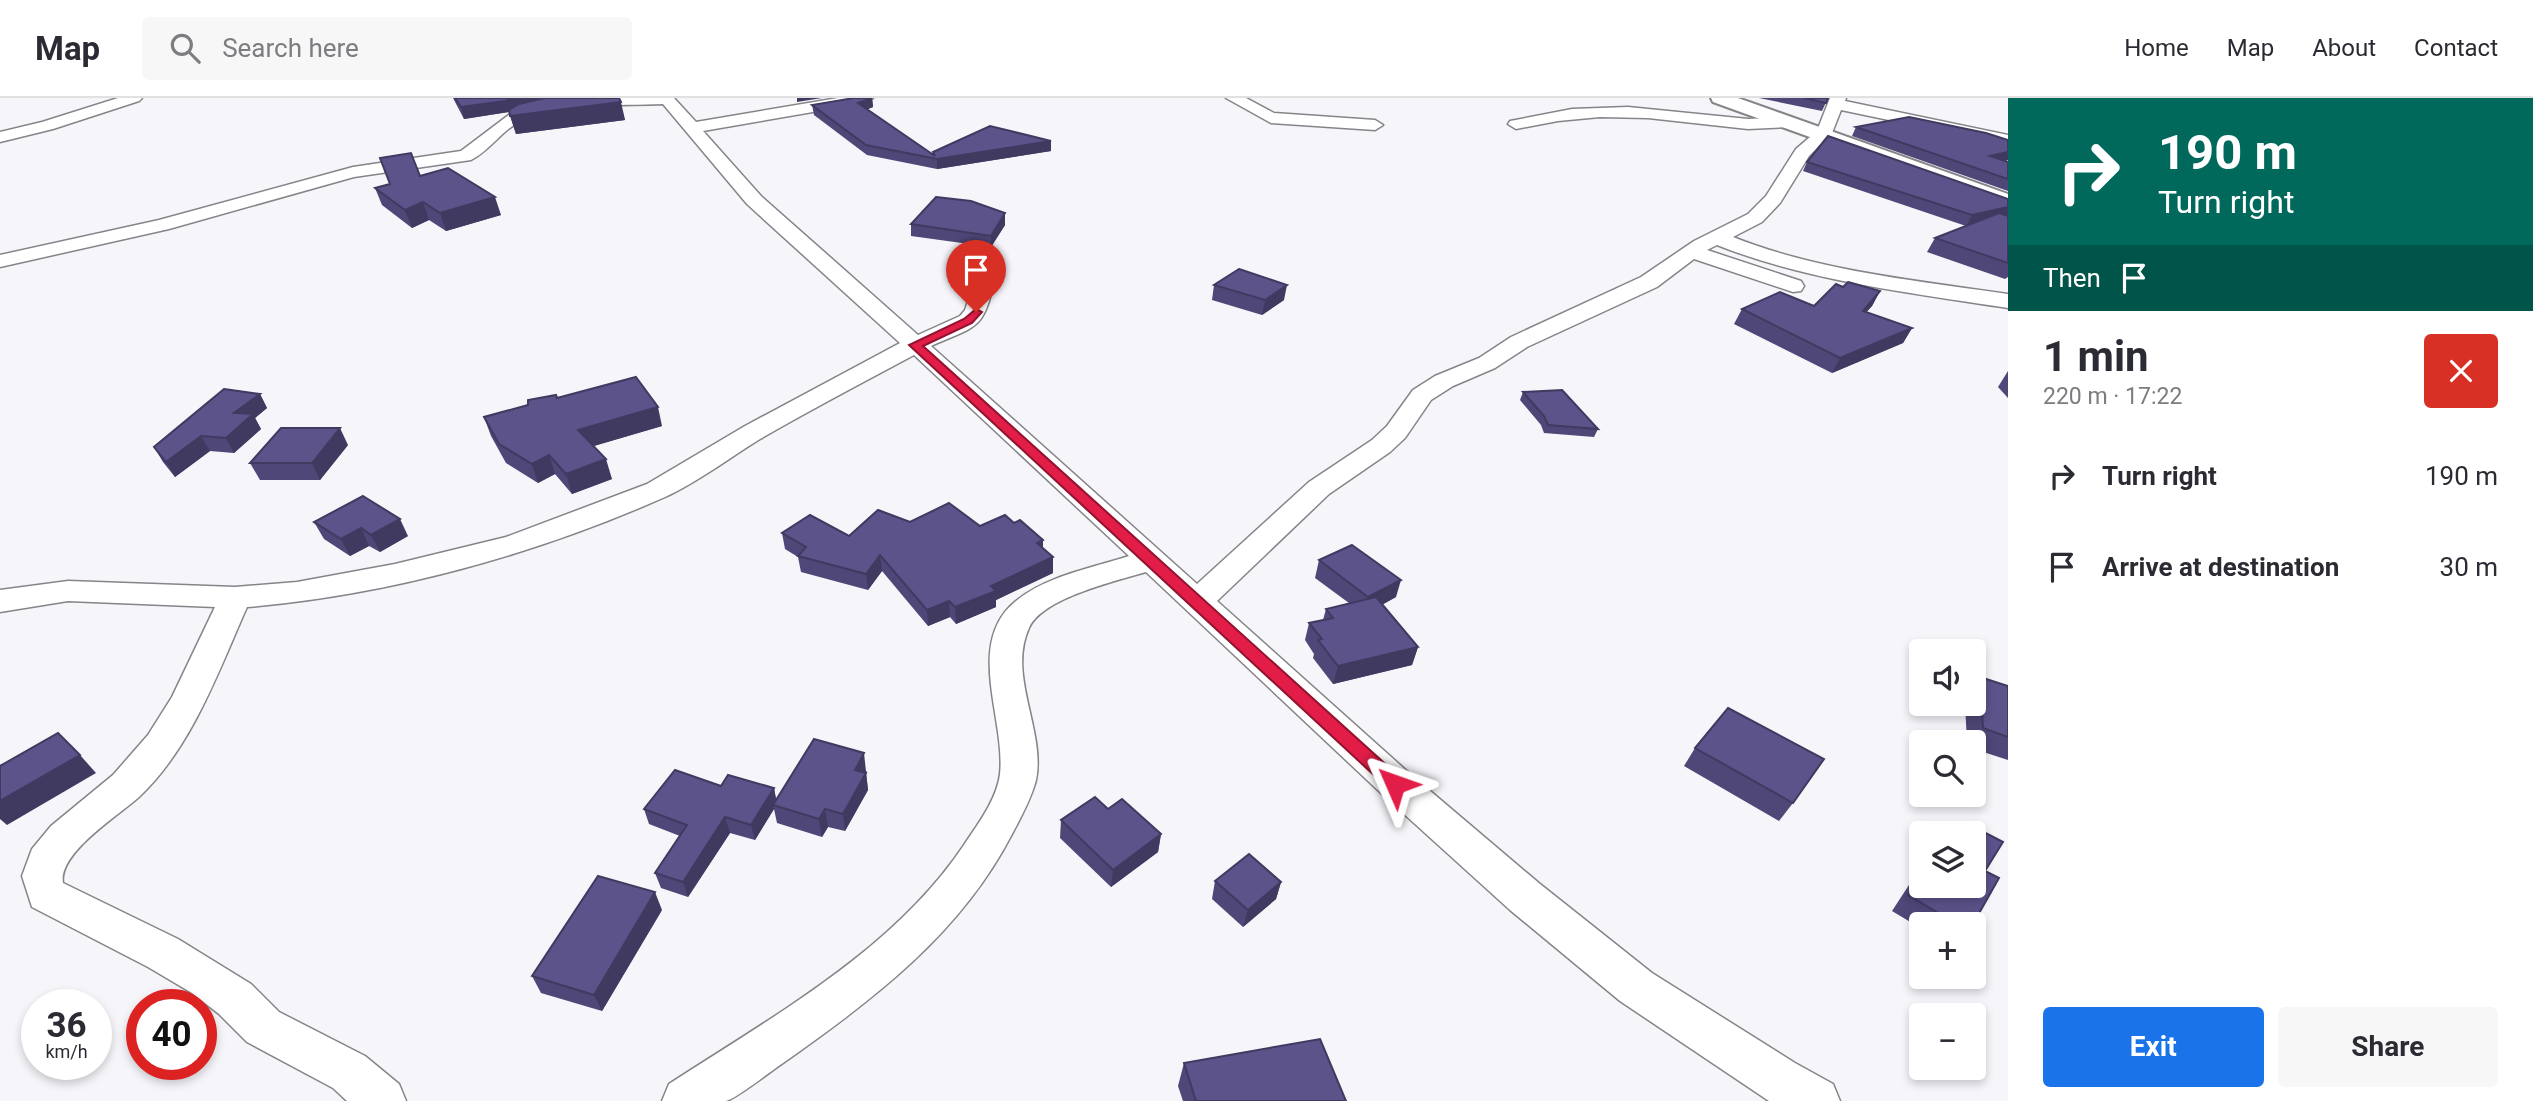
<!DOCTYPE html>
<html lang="en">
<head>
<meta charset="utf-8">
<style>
	:root { --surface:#fff; --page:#f7f7f7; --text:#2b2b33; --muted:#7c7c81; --line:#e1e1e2; --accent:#1a73e8 }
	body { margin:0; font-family:Roboto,sans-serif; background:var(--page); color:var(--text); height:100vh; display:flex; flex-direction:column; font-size:26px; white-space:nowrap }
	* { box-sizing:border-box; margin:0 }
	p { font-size:23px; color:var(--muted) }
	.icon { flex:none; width:38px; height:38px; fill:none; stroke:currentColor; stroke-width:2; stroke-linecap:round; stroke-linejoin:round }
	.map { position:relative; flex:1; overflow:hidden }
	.side { display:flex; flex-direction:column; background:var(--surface); width:525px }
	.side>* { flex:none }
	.guide { background:#00695c; color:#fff; overflow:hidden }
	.controls { position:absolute; left:1909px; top:541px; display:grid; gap:14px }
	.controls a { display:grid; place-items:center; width:77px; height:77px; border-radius:7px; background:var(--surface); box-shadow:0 4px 10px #0003; font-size:35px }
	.speed { position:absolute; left:21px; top:891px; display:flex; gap:14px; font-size:35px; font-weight:700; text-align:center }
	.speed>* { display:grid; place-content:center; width:91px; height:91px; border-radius:50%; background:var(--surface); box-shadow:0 4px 10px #0003; line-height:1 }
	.speed small { font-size:18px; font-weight:400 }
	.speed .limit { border:10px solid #d22; background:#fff; color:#111 }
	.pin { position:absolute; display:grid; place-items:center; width:60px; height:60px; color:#fff; margin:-72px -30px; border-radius:50% 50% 50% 0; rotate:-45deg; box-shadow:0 0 7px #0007 }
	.pin .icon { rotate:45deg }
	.me { position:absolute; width:77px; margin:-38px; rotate:313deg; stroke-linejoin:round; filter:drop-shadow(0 0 5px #0008) }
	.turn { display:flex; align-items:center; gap:24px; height:147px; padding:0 35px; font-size:32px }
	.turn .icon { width:91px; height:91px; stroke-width:2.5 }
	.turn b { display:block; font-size:49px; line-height:60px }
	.then { display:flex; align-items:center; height:66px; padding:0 35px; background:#0003; gap:14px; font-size:26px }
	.round { display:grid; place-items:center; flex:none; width:74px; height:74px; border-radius:7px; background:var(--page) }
	.head { display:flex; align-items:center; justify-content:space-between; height:119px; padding:0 35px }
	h1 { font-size:42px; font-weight:700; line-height:52px }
	.action { display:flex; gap:14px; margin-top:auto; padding:14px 35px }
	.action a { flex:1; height:80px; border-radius:7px; background:var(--accent); color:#fff; font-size:28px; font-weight:700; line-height:80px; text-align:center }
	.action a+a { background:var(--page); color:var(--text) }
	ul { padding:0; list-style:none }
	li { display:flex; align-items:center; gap:21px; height:91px; padding:0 35px }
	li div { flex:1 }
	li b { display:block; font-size:26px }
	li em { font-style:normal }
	header { display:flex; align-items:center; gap:42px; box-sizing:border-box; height:98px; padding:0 35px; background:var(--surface); border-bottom:2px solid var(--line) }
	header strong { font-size:33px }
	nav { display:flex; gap:38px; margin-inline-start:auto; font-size:24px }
	.search { width:490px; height:63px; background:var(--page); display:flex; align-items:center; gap:18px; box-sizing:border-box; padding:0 24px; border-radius:7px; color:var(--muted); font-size:26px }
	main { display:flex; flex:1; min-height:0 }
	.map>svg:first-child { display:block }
</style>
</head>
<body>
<header>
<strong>Map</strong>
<div class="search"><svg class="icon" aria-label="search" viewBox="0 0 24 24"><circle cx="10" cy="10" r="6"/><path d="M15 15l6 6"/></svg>Search here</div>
<nav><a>Home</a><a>Map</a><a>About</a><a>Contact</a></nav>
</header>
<main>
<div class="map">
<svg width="2008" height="1003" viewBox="0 0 2008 1003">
	<rect width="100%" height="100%" fill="#f5f5fa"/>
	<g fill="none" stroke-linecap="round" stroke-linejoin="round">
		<g stroke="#858589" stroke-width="3">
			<g id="minor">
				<polygon points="118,0 142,0 139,3 53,31 0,44 0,34 42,24"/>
				<path d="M 591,0 L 674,0 L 696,24 L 838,0 L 873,0 L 865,5 L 703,33 L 761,98 L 918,237 L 960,218 L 965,212 L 977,176 L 991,176 L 995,180 C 983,233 978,227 931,248 L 1197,486 L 1309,384 L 1372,342 L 1387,328 L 1413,292 L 1435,278 L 1479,260 L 1511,239 L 1641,179 L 1694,143 L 1748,116 L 1766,98 L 1796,51 L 1817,33 L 1830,0 L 1846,0 L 1845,3 L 2008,37 L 2008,47 L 1841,12 L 1832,35 L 1809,58 L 1780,105 L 1762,124 L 1733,139 C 1818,173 1918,183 2008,196 L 2008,210 C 1912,195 1807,183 1717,147 L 1707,152 L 1801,183 L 1804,188 L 1801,193 L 1793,194 L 1694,161 L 1657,189 L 1527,249 L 1495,270 L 1453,288 L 1431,302 L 1405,340 L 1390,354 L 1329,396 L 1217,503 L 1409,675 L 1540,786 L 1652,875 L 1795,965 L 1833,986 L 1840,1003 L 1769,1003 L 1620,903 L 1510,812 L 1383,697 L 1146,474 C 1116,483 1042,500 1029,530 C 1007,578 1046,633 1036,682 C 1031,701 1021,719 1012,736 C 961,835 873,902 783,965 C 771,973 737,1000 726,1003 C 707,1003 682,1003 662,1003 L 669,986 C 773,918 893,853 964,747 C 978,726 997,701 1000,676 C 1006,622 964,545 1016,503 C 1046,478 1092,470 1129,458 L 914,257 C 862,285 810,312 760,341 C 729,360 698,384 665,399 C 534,457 389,497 247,509 C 218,574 192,649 139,699 C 118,718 58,755 63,785 L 178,841 L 251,886 L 279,914 L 365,958 L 399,986 L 406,1003 L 347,1003 L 333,990 L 247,944 L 219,916 L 192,895 L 148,869 L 32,809 L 22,778 L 32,751 L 51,728 L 113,677 L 148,637 L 172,599 L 215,509 L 68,503 L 0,514 L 0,492 L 68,483 L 235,489 L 297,484 L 395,466 L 506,439 L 647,386 L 745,328 L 900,245 L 747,106 L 663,6 C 618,8 565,4 523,22 C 502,31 491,52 471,62 L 354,79 L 169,131 L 0,169 L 0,157 L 159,122 L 353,69 L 461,53 L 510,16 L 550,5 Z"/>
				<polygon points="1226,0 1246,0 1274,15 1375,22 1383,27 1375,32 1271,25"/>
				<polygon points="1628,9 1748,21 1789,19 1797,24 1789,29 1748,31 1648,20 1600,19 1558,23 1516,31 1508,26 1510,23 1572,11"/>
			</g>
		</g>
		<g stroke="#858589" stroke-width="4">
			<polygon id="major" points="1711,0 1738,0 2008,96 2008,111 1713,4"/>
		</g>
		<use href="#minor" fill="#fff" fill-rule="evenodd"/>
		<use href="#major" fill="#fff" fill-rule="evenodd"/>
	</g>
	<g fill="#4e4777">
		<polygon points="453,0 619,0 625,22 516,36 509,14 464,21"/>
		<polygon points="872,0 873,9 867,11 934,58 933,54 1051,43 1051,53 937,71 867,57 814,17 812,7"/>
		<polygon points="1759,0 1828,0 1822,13"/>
		<polygon points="1856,29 2008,42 2008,62 2005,63 2008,64 2008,93 1852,38"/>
		<polygon points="1807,64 2008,118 2008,179 2005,181 1927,154 1935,140 1970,127 1966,128 1803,73"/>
		<polygon points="420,78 501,117 446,133 429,122 412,130 382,107 375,90"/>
		<polygon points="911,126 1005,127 991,149 911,138"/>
		<polygon points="1214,187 1284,202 1262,217 1212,202"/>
		<polygon points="1843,189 1880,193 1872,208 1866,214 1912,230 1903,245 1832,275 1734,226 1742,211 1814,208"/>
		<polygon points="2008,273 2008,300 1998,289"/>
		<polygon points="1523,294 1598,331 1594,339 1544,335 1541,327 1520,302"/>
		<polygon points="260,296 267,310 255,320 261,331 234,355 210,353 175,379 163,364 154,349"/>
		<polygon points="557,300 662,328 593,348 612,381 572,396 555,376 538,385 506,365 491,338 484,319"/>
		<polygon points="348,347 320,382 260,382 250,365"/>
		<polygon points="314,424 408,438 380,454 369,448 350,458 324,441"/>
		<polygon points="910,424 980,428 1043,450 1053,475 996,502 996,509 956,526 950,519 928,528 882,473 868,492 801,474 798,459 785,451 782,435 849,438"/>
		<polygon points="1319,462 1396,499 1382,507 1418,549 1412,567 1333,586 1313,560 1314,556 1305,542 1309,525 1323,522 1326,511 1349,505 1315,480"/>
		<polygon points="1980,579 2008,588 2008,662 1974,651 1974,644 1967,644 1965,606 1974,606 1974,587"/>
		<polygon points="1695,650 1793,705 1779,723 1684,668"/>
		<polygon points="867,673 866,675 868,692 845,733 828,729 822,739 777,725 774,711 755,742 730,735 688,799 661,790 655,775 680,738 649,726 644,711 721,688 774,690 776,702"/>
		<polygon points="1061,722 1161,736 1158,754 1111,789 1060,740"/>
		<polygon points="1968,726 2003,744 1985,773 1999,780 1973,826 1922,826 1922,831 1892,813 1922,767 1922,788 1974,788 1974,735 1959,735"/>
		<polygon points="1215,783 1281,784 1276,801 1243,829 1212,801"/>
		<polygon points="662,812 602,913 541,895 532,878"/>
		<polygon points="1184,965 1346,1003 1183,1003 1178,988"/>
	</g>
	<g fill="#403a61">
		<polygon points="514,0 580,0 550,2 508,14 464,21 461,9"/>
		<polygon points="797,0 822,0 797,4"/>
		<polygon points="872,0 873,9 859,15 858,5"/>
		<polygon points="621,4 625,22 516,36 510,18"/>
		<polygon points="1051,43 1051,53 937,71 937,61"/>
		<polygon points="2008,54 2008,62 1985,67 1990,58"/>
		<polygon points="495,99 501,117 446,133 440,115"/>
		<polygon points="423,104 429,122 412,130 405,112"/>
		<polygon points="2008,109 2008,117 1966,128 1972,117"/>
		<polygon points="1005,115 1005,127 991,149 991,138"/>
		<polygon points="1287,187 1284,202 1262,217 1265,202"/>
		<polygon points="1880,193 1872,208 1855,227 1863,213"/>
		<polygon points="1912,230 1903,245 1832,275 1840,260"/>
		<polygon points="260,296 267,310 255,320 261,331 234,355 226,340 234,315"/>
		<polygon points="658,309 662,328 584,351 578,332"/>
		<polygon points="340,330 348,347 320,382 312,365"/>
		<polygon points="201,338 210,353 175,379 166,364"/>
		<polygon points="549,357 555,376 538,385 532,366"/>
		<polygon points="606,361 612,381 572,396 566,376"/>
		<polygon points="400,421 408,438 380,454 371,437"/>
		<polygon points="361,430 369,448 350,458 341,441"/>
		<polygon points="1043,442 1043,458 1037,445"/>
		<polygon points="880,457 882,473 868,492 866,476"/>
		<polygon points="1053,459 1053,475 996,502 996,509 956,526 955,509 991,488"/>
		<polygon points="1401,482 1396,499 1363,516 1368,499"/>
		<polygon points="949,503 950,519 928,528 927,512"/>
		<polygon points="1418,549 1412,567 1333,586 1338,568"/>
		<polygon points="864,655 868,692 845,733 843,716 855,672"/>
		<polygon points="80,657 96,675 7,727 0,721 0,703"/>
		<polygon points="774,690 777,706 773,707 774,711 755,742 751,727"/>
		<polygon points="825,711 828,729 822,739 819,721"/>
		<polygon points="725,719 730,735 688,799 683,784"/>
		<polygon points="1161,736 1158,754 1111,789 1113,772"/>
		<polygon points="1281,784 1276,801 1243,829 1248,812"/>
		<polygon points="655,794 662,812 602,913 594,897"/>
	</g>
	<g fill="#5b538a" stroke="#403a61" stroke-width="2">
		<polygon points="455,0 514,0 505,3 461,9"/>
		<polygon points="545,0 619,0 621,4 510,18 509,12 519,6"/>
		<polygon points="854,0 872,0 858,5 935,58 933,54 990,28 1051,43 937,61 866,47 812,7"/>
		<polygon points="1804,0 1828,0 1826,5"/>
		<polygon points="1909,19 1986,35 2008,42 2008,54 1990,58 2008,64 2008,81 1856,29"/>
		<polygon points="1828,38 2008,101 2008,109 1972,117 1807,64"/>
		<polygon points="411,55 420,78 448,70 495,99 440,115 423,104 405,112 375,90 390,86 380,60"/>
		<polygon points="936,99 971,103 1005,115 991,138 911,126"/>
		<polygon points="1999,115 2008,118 2008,165 1935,140"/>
		<polygon points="1239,171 1287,187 1265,202 1214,187"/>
		<polygon points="1848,184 1880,193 1863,213 1912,230 1840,260 1742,211 1780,194 1814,208 1836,186 1843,189"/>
		<polygon points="636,279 658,309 578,332 606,361 566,376 549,357 532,366 499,346 484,319 528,307 528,302 556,297 557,300"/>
		<polygon points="224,291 260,296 234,315 253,316 226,340 201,338 166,364 154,349"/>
		<polygon points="1562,292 1598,331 1548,327 1544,318 1523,294"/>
		<polygon points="281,330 340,330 312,365 250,365"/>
		<polygon points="363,398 400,421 371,437 361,430 341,441 314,424"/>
		<polygon points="949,405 980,428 1005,417 1014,425 1020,422 1043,442 1037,445 1053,459 991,488 996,493 955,509 949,503 927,512 880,457 866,476 798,458 806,449 782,435 810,417 849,438 878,412 910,424"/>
		<polygon points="1352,447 1401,482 1368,499 1319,462"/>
		<polygon points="1376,499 1418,549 1338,568 1318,542 1322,541 1309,525 1333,520 1326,511"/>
		<polygon points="1980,579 2008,588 2008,639 1983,630"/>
		<polygon points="1728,610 1824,661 1793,705 1695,650"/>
		<polygon points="58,635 80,657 0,703 0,668"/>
		<polygon points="814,641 864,655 855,672 866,675 843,716 825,711 819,721 773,707"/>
		<polygon points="675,672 721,688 728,677 774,690 751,727 725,719 683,784 655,775 687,727 644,711"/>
		<polygon points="1095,699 1108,711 1122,701 1161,736 1113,772 1061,722"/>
		<polygon points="1968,726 2003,744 1985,773 1999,780 1973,826 1957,826 1908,797 1922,776 1922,788 1974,788 1974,735 1962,735"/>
		<polygon points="1249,756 1281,784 1248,812 1215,783"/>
		<polygon points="598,778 655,794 594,897 532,878"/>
		<polygon points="1320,941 1346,1003 1196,1003 1184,965"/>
	</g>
	<polygon fill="#e11d48" stroke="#92132f" stroke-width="2" points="976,211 982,214 972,225 923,248 1402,681 1405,686 1402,691 1395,693 1389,691 909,247 964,221"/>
</svg>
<div class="controls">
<a><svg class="icon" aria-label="sound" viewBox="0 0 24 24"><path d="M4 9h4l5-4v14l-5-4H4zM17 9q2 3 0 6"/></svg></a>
<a><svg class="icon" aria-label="search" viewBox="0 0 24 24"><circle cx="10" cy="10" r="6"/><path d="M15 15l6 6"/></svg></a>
<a><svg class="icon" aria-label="layers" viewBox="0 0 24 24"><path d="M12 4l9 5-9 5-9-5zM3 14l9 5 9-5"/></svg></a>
<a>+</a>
<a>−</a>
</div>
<div class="speed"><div>36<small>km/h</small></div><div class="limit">40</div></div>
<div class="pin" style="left:976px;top:214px;background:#d93025"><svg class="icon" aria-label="arrive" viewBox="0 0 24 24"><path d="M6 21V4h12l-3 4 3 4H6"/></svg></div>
<svg class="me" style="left:1395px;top:686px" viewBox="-20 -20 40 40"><path d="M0-17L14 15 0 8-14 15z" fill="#e11d48" stroke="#fff" stroke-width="4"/></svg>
</div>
<section class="side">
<div class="guide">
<div class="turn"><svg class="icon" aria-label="right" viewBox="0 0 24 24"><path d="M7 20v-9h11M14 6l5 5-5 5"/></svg><div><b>190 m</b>Turn right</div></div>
<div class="then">Then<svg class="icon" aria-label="arrive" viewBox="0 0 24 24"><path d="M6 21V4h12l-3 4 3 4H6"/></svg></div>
</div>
<div class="head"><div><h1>1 min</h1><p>220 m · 17:22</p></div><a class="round" style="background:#d93025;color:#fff"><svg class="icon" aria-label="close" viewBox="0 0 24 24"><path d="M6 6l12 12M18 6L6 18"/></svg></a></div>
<ul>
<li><svg class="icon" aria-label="right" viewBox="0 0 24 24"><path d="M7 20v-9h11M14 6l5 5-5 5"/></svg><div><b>Turn right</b></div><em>190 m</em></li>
<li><svg class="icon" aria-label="arrive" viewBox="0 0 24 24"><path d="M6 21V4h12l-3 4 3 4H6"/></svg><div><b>Arrive at destination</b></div><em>30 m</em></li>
</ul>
<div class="action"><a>Exit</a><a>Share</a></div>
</section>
</main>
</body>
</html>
